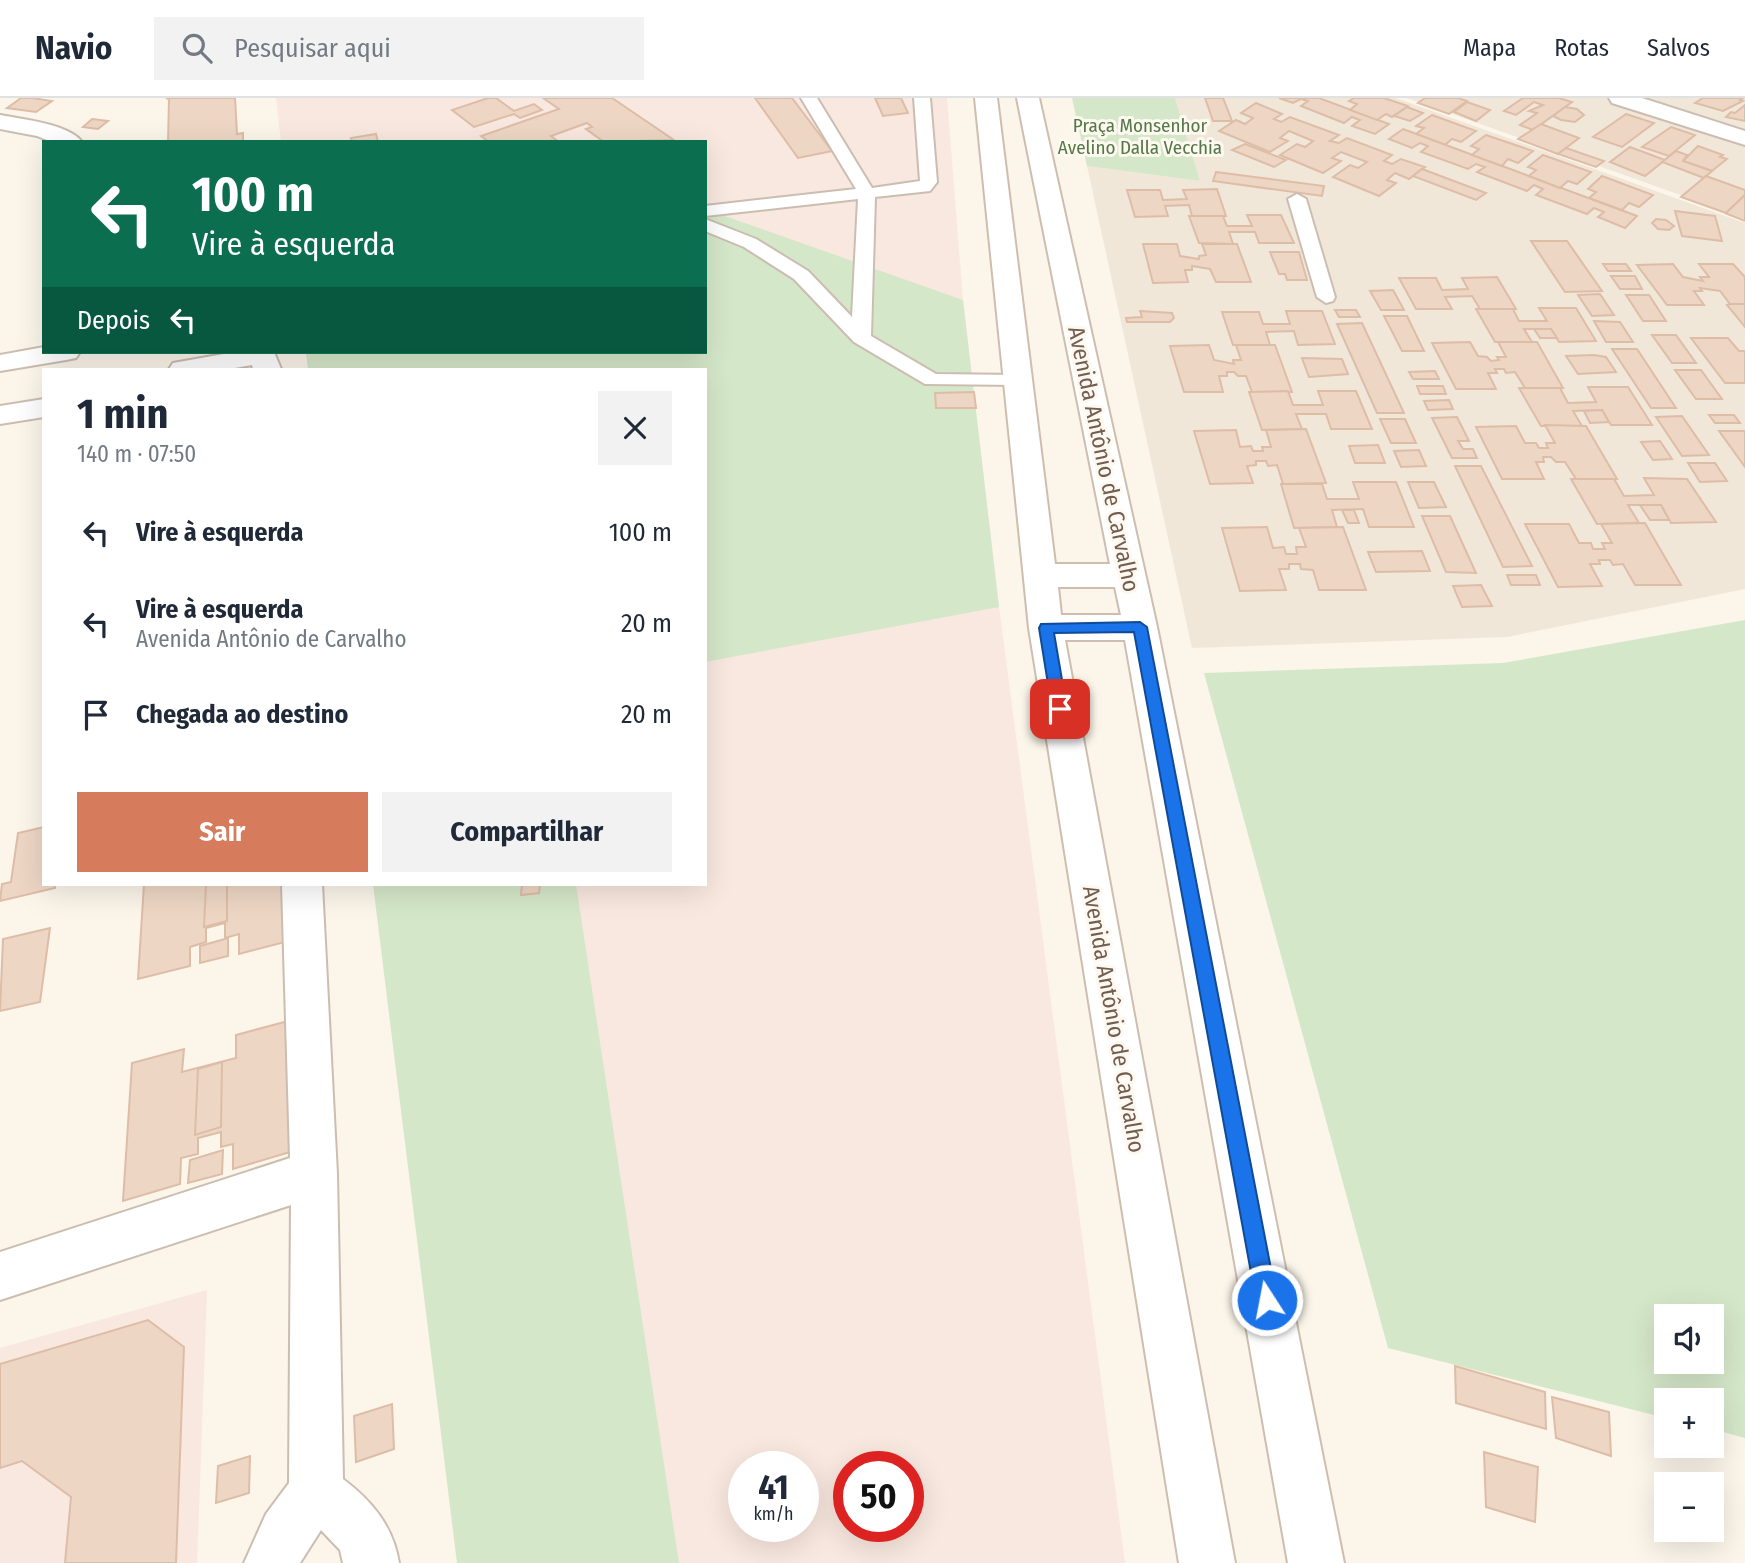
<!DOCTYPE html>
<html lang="pt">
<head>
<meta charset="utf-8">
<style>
	:root { --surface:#fff; --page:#f2f2f3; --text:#1f2937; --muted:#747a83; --line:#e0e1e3; --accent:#d77b5d }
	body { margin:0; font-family:"Fira Sans Condensed",sans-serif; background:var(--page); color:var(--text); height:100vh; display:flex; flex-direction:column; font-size:26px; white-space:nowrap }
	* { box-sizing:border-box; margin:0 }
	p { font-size:23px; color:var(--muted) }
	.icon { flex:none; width:38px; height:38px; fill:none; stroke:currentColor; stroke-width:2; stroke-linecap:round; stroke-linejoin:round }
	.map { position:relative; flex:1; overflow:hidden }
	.panel { position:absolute; left:42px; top:270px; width:665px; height:518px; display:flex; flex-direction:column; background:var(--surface); border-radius:0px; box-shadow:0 7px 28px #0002 }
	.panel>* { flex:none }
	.hud { position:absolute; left:42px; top:42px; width:665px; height:214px; border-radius:0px; box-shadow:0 7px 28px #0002; background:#0b6e4f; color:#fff; overflow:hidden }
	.buttons { position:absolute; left:1654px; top:1206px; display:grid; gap:14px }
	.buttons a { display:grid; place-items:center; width:70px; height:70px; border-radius:0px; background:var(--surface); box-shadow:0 7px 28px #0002; font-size:35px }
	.speed { position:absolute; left:728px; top:1353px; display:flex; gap:14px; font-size:35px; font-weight:700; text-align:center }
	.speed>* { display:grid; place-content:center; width:91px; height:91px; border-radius:50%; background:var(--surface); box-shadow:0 7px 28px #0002; line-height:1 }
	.speed small { font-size:18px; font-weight:400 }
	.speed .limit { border:10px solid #d22; background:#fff; color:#111 }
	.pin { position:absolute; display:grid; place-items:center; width:60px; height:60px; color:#fff; margin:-30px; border-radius:14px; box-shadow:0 4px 10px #0006 }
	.me { position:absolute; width:77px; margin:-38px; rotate:349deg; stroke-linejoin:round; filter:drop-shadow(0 0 5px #0008) }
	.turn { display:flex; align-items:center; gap:24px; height:147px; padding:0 35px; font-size:32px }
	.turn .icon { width:91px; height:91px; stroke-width:2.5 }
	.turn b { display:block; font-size:49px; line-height:60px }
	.then { display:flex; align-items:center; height:66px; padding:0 35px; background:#0003; gap:14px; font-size:26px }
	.round { display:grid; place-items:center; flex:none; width:74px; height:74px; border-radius:0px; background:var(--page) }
	.head { display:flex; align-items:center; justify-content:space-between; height:119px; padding:0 35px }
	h1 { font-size:42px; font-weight:700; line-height:52px }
	.cta { display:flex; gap:14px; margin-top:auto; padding:14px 35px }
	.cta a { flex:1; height:80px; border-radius:0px; background:var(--accent); color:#fff; font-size:28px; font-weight:700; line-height:80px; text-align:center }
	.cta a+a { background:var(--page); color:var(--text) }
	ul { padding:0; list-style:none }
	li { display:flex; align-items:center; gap:21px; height:91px; padding:0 35px }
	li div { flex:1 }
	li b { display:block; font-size:26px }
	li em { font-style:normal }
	header { display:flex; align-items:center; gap:42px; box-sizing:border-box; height:98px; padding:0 35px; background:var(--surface); border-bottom:2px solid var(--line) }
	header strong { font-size:33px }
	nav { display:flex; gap:38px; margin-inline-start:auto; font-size:24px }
	.search { width:490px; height:63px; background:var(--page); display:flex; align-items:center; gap:18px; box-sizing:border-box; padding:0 24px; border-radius:0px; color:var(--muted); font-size:26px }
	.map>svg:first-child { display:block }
</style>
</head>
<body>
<header>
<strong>Navio</strong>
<div class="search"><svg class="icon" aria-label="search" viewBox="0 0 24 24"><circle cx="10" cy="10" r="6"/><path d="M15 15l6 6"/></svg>Pesquisar aqui</div>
<nav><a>Mapa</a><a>Rotas</a><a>Salvos</a></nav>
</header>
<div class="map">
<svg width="1745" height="1465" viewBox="0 0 1745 1465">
	<rect width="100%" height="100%" fill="#fbf5ea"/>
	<g fill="#f1e7d9">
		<polygon points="1175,0 1396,0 1745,125 1745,491 1507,539 1192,550 1087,68 1200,83"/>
		<polygon points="1407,0 1745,0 1745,120"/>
	</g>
	<g fill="#f9e8df" fill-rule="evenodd">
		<path d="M 276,0 L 947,0 L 963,202 L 999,509 L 1125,1465 L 458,1465 L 373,786 L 705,786 L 705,271 L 308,271 L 306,254 L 705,254 L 705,44 L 281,44 ZM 744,1368 L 803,1368 L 803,1428 L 744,1428 ZM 849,1368 L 908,1368 L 908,1428 L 849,1428 Z"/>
		<polygon points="207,1192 197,1465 0,1465 0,1250"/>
	</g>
	<g fill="#d5e7c9" fill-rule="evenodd">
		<polygon points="1072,0 1175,0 1200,83 1087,68"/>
		<polygon points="705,111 963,202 999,509 705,564 705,271 308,271 306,254 705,254"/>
		<path d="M 1745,522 L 1745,1340 L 1712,1331 L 1712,1302 L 1666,1302 L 1666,1320 L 1388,1250 L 1204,575 L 1503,565 ZM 1666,1218 L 1712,1218 L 1712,1264 L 1666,1264 Z"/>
		<polygon points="373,786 576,786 679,1465 457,1465"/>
	</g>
	<g fill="#edd6c4" stroke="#debda7" stroke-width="2">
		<polygon points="21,0 32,0 52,3 36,14 7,10"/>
		<polygon points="166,0 235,0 237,36 243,35 243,44 168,44 169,1"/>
		<polygon points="488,0 496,0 514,13 534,6 542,12 520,20 514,16 474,29 452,12"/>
		<polygon points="543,0 612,0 674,42 604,44 586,31 592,29 587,25 551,38 559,44 489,44 481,38 559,11"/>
		<polygon points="755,0 792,0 832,53 798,60"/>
		<polygon points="875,0 901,0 908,15 883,18"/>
		<polygon points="1205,0 1223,0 1232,23 1213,23"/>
		<polygon points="1279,0 1319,0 1389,26 1375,36 1352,28 1360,22 1352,19 1344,25 1301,8 1308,3 1301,1 1293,5"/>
		<polygon points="1354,0 1384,0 1408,8 1392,19 1386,16 1377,22 1350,12 1357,6 1349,3"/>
		<polygon points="1425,0 1458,0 1467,3 1449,16 1418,5"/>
		<polygon points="1523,0 1559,0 1572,4 1533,32 1520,27 1537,15 1529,13 1543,7 1534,4 1516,17 1504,13"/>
		<polygon points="1703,0 1743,0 1740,2 1743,3 1723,13 1695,5"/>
		<polygon points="1467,4 1490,12 1476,23 1454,14"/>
		<polygon points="1256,5 1282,16 1274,21 1281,24 1290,19 1339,37 1330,43 1339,45 1347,40 1392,57 1384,63 1392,66 1401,61 1425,69 1409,81 1395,75 1387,82 1396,85 1379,98 1333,79 1350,67 1358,70 1367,64 1341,54 1332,60 1341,63 1323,75 1280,57 1297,46 1305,49 1313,43 1289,33 1280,40 1288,43 1270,54 1219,33 1236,22 1245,26 1253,20 1241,15"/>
		<polygon points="1745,7 1745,23 1726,19 1731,14 1735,15"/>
		<polygon points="1407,9 1423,15 1410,23 1394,18"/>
		<polygon points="1565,9 1577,11 1584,17 1575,24 1561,22 1553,18"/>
		<polygon points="1626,16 1654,25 1622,49 1593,39"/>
		<polygon points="1432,17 1476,33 1461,44 1452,41 1445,47 1416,36 1424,30 1416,28"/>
		<polygon points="92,21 108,23 98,31 83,29"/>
		<polygon points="1541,26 1579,40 1558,56 1518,41"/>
		<polygon points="1671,29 1695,37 1669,58 1642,49"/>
		<polygon points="1403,31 1529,78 1637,118 1625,130 1598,119 1604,114 1594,110 1587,116 1536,97 1543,91 1534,87 1527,93 1477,74 1485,69 1476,66 1468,71 1421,54 1428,48 1420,45 1412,50 1389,41"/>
		<polygon points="376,36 378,44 352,44 351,40"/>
		<polygon points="1486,37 1533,53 1518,65 1508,61 1502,68 1472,57 1479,51 1471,48"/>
		<polygon points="1245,46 1286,62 1274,69 1232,52"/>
		<polygon points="1698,48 1723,57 1720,59 1727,61 1712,73 1683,63"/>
		<polygon points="1630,49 1665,62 1645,78 1610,64"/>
		<polygon points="1566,50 1604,63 1596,69 1558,56"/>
		<polygon points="1676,53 1687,57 1683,63 1712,73 1704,80 1662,64"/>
		<polygon points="1543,57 1591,74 1577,86 1568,83 1560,90 1529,78 1536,72 1528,69"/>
		<polygon points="1422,71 1486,95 1476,102 1413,78"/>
		<polygon points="1216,74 1324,88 1322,98 1213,83"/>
		<polygon points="1602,78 1653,97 1639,109 1629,105 1622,112 1589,100 1596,94 1588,91"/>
		<polygon points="1706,78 1745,92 1745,97 1726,115 1681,99"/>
		<polygon points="1217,91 1226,118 1192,118 1189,107 1165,108 1168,118 1135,119 1127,92 1160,92 1163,102 1187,101 1183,92"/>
		<polygon points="1745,97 1745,123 1725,115 1726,115"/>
		<polygon points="1675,113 1715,118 1722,143 1682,138"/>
		<polygon points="1247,117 1281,117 1294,145 1259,145 1255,134 1229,134 1233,146 1199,145 1189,118 1223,118 1227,128 1252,128"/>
		<polygon points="1656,121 1666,122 1674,128 1669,132 1658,131 1652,125"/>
		<polygon points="1531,143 1567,143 1602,193 1565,194"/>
		<polygon points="1143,146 1177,146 1180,158 1199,161 1199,158 1206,157 1202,146 1237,146 1251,184 1216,184 1210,171 1192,168 1192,172 1185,172 1188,184 1153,185"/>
		<polygon points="1270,154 1299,154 1307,182 1287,182 1285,176 1279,176"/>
		<polygon points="1603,166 1626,166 1631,173 1608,173"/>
		<polygon points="1673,166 1683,179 1703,183 1700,179 1709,179 1699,166 1733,166 1745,179 1745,206 1730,206 1720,193 1700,190 1702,193 1694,193 1704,207 1667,207 1637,167"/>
		<polygon points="1611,178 1635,178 1642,191 1620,191"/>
		<polygon points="1497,179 1516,211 1480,211 1472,198 1445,199 1452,211 1416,211 1399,180 1436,180 1442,192 1468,191 1462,180"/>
		<polygon points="1393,192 1404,212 1381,212 1370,193"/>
		<polygon points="1600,196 1614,217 1592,218 1578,197"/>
		<polygon points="1626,197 1649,197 1666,223 1643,223"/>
		<polygon points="1730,206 1745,206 1745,229 1727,207"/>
		<polygon points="1539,210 1576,210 1596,243 1559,244 1551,231 1524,231 1532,244 1495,244 1476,211 1513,211 1519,223 1547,223"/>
		<polygon points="1335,212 1356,212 1360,219 1339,219"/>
		<polygon points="1140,213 1172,215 1174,220 1170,224 1127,224 1126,220 1142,219"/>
		<polygon points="1286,213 1322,213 1335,246 1298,247 1294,233 1266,234 1270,247 1233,247 1222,214 1259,214 1263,226 1290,226"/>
		<polygon points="1384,218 1407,218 1424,253 1402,253"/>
		<polygon points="1594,223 1620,224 1633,244 1606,244"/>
		<polygon points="1362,225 1404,315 1377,315 1337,226"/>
		<polygon points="1534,231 1551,231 1557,240 1540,240"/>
		<polygon points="1652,237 1676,237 1696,265 1672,265"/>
		<polygon points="1691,240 1728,240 1739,253 1745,253 1745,285 1725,285"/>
		<polygon points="1470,244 1478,258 1487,259 1491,263 1499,262 1497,259 1506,259 1498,244 1537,244 1563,290 1525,290 1515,274 1506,275 1504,271 1495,271 1497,275 1488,275 1496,291 1456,291 1432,245"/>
		<polygon points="1209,247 1214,262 1234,266 1233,262 1241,262 1236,247 1275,247 1292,294 1252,294 1246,278 1238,278 1234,274 1227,274 1227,278 1219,278 1223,294 1184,294 1170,248"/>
		<polygon points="1612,251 1637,251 1676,310 1651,310"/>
		<polygon points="1594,257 1606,259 1616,274 1578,276 1566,258"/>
		<polygon points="1302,260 1342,261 1348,276 1309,279"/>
		<polygon points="1675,272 1701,272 1722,301 1696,301"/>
		<polygon points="1435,273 1439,281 1413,281 1409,274"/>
		<polygon points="1417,288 1443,288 1446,296 1420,296"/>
		<polygon points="1588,289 1628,289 1652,327 1611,327 1602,312 1573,313 1582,328 1541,328 1519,290 1560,290 1568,305 1596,304"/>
		<polygon points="1288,293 1293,307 1323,307 1318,293 1356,293 1372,331 1331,331 1326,316 1296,316 1302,331 1262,332 1249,294"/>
		<polygon points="974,294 976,310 936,310 935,295"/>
		<polygon points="1449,302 1453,311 1428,312 1424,303"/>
		<polygon points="1602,312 1609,324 1590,325 1584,313"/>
		<polygon points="1709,317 1734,317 1740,325 1715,325"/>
		<polygon points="1682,318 1709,357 1682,358 1656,319"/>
		<polygon points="1457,319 1469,343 1458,343 1463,351 1473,351 1477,360 1452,360 1432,320"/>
		<polygon points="1380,321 1405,321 1416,345 1391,345"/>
		<polygon points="1545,327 1586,328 1617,381 1576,381 1565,364 1556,364 1551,359 1543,359 1544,364 1536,364 1544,381 1502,381 1476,329 1516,328 1525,345 1536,345 1539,350 1548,350 1546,345 1555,345"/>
		<polygon points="1306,331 1326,385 1283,386 1277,367 1268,368 1266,363 1256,363 1256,367 1247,368 1253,385 1210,386 1194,333 1236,332 1240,349 1251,348 1253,353 1263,353 1262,349 1271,349 1266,332"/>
		<polygon points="1719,333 1745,333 1745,369"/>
		<polygon points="1660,343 1672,361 1653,362 1641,344"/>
		<polygon points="1378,347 1385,365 1355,365 1349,348"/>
		<polygon points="1419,352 1426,368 1401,369 1394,353"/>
		<polygon points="1688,365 1715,365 1727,383 1700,384"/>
		<polygon points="1455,368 1481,368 1532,468 1503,469"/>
		<polygon points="1644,380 1687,381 1716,424 1671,425 1661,407 1628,407 1639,425 1597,426 1571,381 1614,381 1624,398 1654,397"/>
		<polygon points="1353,384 1396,384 1414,429 1369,429 1363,411 1332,412 1337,429 1294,430 1281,386 1322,386 1327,401 1359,401"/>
		<polygon points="1408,384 1434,384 1446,409 1419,410"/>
		<polygon points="1640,407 1661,407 1669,422 1650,422"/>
		<polygon points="1342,412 1354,412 1359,425 1348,425"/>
		<polygon points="1422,418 1450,418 1476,475 1446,474"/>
		<polygon points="1645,425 1681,487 1635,487 1623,466 1613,467 1610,462 1599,462 1600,466 1590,466 1602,488 1558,489 1525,426 1569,426 1579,445 1591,445 1593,451 1605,451 1602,445 1612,445 1601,426"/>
		<polygon points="1267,429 1273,450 1284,449 1286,456 1297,456 1296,449 1306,449 1299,430 1343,429 1366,492 1319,492 1313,472 1301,471 1300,466 1289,466 1289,471 1279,471 1286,492 1240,493 1222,430"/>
		<polygon points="1422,453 1430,473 1376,474 1368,454"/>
		<polygon points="1507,477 1536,477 1540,487 1511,487"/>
		<polygon points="1481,487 1492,508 1462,509 1453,488"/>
		<polygon points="44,729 44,786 55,786 55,790 0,803 2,786 11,784 18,735"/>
		<polygon points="144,786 284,786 285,844 239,856 239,836 225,840 225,825 206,830 206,844 190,849 190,868 138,881"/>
		<polygon points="206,786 227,786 227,823 204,829"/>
		<polygon points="522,786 540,786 539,795 521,797"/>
		<polygon points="50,830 40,904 0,913 3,841"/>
		<polygon points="228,840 228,858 200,865 200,848"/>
		<polygon points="288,923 290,1054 233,1071 233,1046 221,1049 221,1034 198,1040 198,1056 181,1060 180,1086 123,1103 132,965 184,951 182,974 236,960 236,937"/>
		<polygon points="222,964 221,1029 195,1037 198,971"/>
		<polygon points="223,1052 222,1076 188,1085 190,1062"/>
		<polygon points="148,1222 184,1249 176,1465 65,1465 71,1399 22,1363 0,1370 0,1266"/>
		<polygon points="1455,1268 1545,1294 1546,1331 1456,1305"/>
		<polygon points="1552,1299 1609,1314 1611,1358 1556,1340"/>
		<polygon points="392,1306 394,1351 356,1364 354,1318"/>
		<polygon points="1484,1354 1538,1369 1535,1424 1486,1409"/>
		<polygon points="250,1358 249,1395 216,1405 218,1368"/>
	</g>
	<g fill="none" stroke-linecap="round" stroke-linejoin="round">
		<g stroke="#ccbdb1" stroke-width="4">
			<g id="service">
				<polygon points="801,0 817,0 872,90 920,83 914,0 930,0 937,84 930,93 875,99 871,238 936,276 1018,277 1025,279 1028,283 1025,287 925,286 854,244 794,181 744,149 705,133 705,121 756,141 808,173 852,219 858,101 705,118 705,108 856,91"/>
				<polygon points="1297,96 1306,101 1335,199 1333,203 1326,205 1317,199 1288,101"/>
			</g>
		</g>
		<g stroke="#ccbdb1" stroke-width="4">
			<g id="minor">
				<polygon points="1609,0 1642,0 1745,33 1745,47 1612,5"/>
				<path d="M 0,17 C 21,21 69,26 82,44 L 52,44 L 37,38 L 0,31 Z"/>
				<polygon points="44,249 44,254 80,254 76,260 66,262 0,273 0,257"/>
				<polygon points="235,254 274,254 281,271 253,271 252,267 229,271 169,271 173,265"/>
				<polygon points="44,301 44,319 0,326 0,308"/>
				<path d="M 282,786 L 322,786 L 337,1076 L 343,1381 C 372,1403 393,1428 399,1465 L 343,1465 L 340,1452 L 321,1432 L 300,1465 L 244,1465 L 266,1416 L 289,1385 L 291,1107 L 0,1202 L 0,1154 L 290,1060 Z"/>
			</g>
		</g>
		<g stroke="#cebeaf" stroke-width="4">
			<path id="secondary" d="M 975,0 L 997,0 L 1055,466 L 1110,466 L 1017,0 L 1039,0 L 1157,529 L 1344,1465 L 1288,1465 L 1125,542 L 1065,542 L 1235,1465 L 1179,1465 L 1029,530 ZM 1058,489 L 1115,489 L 1121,517 L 1061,517 Z"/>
		</g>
		<use href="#service" fill="#fff" fill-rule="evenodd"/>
		<use href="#minor" fill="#fff" fill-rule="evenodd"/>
		<use href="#secondary" fill="#fff" fill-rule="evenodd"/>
	</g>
	<polygon fill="#1a73e8" stroke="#114b97" stroke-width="2" points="1140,524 1147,529 1277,1202 1274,1209 1267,1212 1259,1209 1256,1202 1134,534 1054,535 1067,611 1060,617 1052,611 1039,530 1041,526"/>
	<g text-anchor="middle" stroke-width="6" stroke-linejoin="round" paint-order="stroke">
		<g font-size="19" fill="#557849" stroke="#fdf9f0">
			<text x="1140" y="34">Praça Monsenhor<tspan x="1140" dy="22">Avelino Dalla Vecchia</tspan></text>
		</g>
		<g font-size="23" fill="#735d50" stroke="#fdf9f0">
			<text transform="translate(1104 361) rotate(78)" y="8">Avenida Antônio de Carvalho</text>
			<text transform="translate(1114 921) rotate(80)" y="8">Avenida Antônio de Carvalho</text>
		</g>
	</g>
</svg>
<div class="buttons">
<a><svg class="icon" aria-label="sound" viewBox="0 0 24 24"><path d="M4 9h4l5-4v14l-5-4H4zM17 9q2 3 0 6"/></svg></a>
<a>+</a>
<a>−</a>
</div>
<div class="speed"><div>41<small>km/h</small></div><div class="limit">50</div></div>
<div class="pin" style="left:1060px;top:611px;background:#d93025"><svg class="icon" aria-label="arrive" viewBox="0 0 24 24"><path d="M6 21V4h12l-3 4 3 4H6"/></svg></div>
<svg class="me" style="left:1267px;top:1202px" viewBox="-20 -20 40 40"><circle r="17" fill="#1a73e8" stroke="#fff" stroke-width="3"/><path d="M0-11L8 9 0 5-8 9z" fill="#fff"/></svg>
<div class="hud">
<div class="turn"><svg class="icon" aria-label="left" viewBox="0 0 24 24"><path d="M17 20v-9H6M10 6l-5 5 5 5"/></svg><div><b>100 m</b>Vire à esquerda</div></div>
<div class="then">Depois<svg class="icon" aria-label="left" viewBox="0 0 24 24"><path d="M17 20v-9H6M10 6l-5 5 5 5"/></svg></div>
</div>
<section class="panel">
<div class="head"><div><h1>1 min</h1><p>140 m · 07:50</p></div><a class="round"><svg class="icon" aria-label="close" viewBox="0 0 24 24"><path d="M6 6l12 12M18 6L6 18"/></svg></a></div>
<ul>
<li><svg class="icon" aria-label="left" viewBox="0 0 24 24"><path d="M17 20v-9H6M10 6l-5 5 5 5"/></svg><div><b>Vire à esquerda</b></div><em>100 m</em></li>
<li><svg class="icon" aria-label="left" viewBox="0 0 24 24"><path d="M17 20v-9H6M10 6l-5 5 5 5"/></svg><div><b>Vire à esquerda</b><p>Avenida Antônio de Carvalho</p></div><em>20 m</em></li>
<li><svg class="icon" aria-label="arrive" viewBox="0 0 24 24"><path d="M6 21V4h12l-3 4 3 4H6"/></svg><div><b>Chegada ao destino</b></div><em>20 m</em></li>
</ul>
<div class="cta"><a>Sair</a><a>Compartilhar</a></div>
</section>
</div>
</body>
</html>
